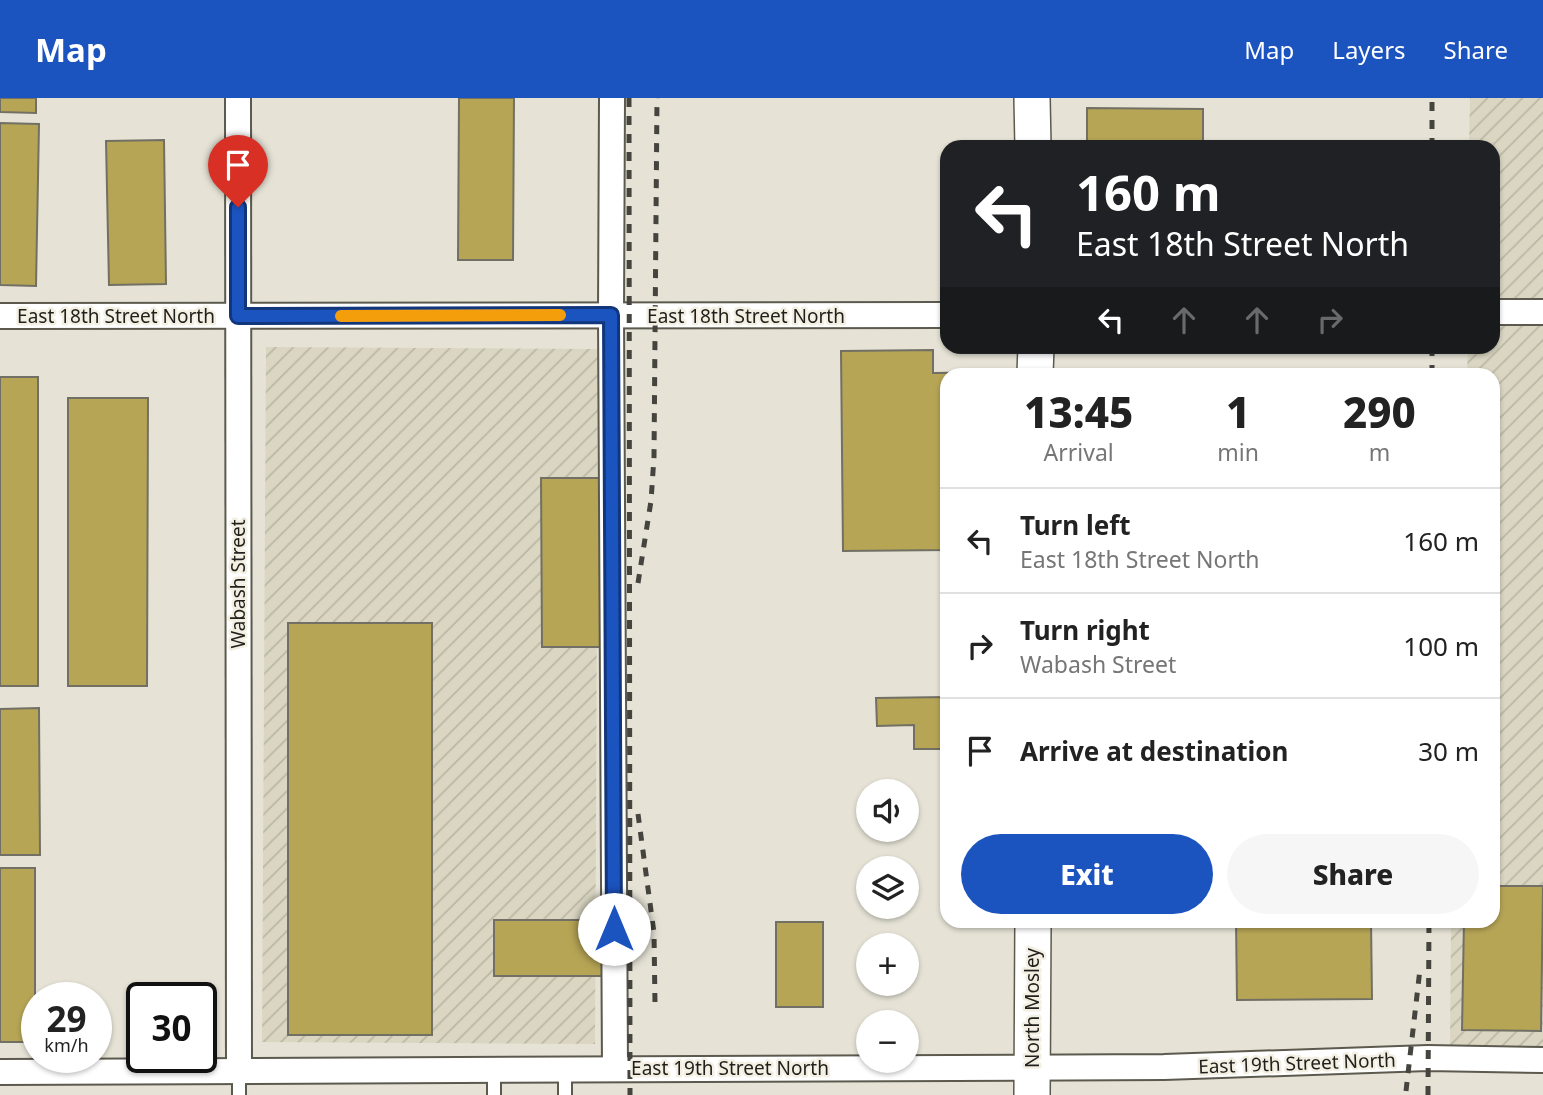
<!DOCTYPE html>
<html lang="en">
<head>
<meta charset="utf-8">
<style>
	:root { --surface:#fff; --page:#f6f6f6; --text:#222; --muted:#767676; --line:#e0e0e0; --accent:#1b53bf }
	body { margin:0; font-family:"Noto Sans",sans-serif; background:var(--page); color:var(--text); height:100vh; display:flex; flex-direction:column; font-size:26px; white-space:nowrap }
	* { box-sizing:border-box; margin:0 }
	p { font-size:23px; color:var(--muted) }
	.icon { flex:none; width:38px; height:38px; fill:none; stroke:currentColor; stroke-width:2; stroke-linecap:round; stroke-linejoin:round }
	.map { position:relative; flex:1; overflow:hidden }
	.sheet { position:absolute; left:940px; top:270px; width:560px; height:560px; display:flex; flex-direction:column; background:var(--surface); border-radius:21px; box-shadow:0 2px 5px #0004 }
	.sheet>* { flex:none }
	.hud { position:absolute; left:940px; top:42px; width:560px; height:214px; border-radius:21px; box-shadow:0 2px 5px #0004; background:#202124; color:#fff; overflow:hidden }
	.controls { position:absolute; left:856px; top:681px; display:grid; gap:14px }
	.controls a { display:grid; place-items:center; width:63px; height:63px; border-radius:50%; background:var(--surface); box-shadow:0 2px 5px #0004; font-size:35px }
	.speed { position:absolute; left:21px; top:884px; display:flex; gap:14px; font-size:35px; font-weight:700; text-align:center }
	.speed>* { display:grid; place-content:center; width:91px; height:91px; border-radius:50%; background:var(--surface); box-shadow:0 2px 5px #0004; line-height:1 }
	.speed small { font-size:18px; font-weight:400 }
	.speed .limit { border:4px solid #111; border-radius:10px; background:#fff; color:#111 }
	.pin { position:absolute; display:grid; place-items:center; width:60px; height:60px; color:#fff; margin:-72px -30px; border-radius:50% 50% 50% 0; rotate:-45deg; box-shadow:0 0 7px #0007 }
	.pin .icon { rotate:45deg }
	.me { position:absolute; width:77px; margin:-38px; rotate:0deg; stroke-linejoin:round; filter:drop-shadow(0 0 5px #0008) }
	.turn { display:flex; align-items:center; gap:24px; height:147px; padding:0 21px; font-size:32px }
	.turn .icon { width:91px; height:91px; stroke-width:2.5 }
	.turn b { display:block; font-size:49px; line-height:60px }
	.lanes { display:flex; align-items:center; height:66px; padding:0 21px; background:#0003; justify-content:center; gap:35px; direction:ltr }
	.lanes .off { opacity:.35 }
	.eta { display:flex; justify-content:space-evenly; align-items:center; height:119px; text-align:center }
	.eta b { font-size:42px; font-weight:800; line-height:49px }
	.cta { display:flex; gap:14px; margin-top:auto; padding:14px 21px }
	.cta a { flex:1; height:80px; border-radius:42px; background:var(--accent); color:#fff; font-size:28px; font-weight:800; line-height:80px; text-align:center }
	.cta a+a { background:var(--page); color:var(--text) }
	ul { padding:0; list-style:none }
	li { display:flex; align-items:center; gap:21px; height:105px; padding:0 21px; border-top:2px solid var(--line) }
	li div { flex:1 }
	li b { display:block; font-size:26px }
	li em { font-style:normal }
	header { display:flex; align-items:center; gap:42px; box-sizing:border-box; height:98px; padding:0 35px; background:var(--accent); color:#fff }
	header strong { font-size:33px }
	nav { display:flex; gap:38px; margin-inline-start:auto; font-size:24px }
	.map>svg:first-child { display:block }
</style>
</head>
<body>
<header>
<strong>Map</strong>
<nav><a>Map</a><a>Layers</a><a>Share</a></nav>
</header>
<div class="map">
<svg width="1543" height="997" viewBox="0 0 1543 997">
	<defs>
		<pattern id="industrial-furrows" width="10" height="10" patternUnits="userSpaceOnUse" patternTransform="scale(1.75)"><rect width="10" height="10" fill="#dad6c2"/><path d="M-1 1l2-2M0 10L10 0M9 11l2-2" fill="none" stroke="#bbb7a6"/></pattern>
	</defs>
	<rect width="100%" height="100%" fill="#e6e3d6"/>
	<g fill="url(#industrial-furrows)">
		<polygon points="1470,0 1543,0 1543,949 1450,949 1451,823 1493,822 1493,276 1467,276 1468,249 1493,248 1493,49 1469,49"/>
		<polygon points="266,249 598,251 595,946 262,944"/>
	</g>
	<g fill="#b6a555" stroke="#727064" stroke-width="2">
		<polygon points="0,0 36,0 36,15 0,14"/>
		<polygon points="459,0 514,0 513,162 458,162"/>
		<polygon points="1087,10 1203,11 1203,49 1087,49"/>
		<polygon points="0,25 39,26 36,188 0,187"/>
		<polygon points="164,42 166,186 109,187 106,43"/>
		<polygon points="933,252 933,275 991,274 991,276 947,276 947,452 843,453 841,253"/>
		<rect x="0" y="279" width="38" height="309"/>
		<polygon points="68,300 148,300 147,588 68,588"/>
		<polygon points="541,380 600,380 601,549 542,549"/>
		<rect x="288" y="525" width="144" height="412"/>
		<polygon points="945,599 945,651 914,651 914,627 877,628 876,600"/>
		<polygon points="39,610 40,757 0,757 0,611"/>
		<rect x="0" y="770" width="35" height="174"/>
		<polygon points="1493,788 1543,788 1541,933 1462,932 1464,822 1493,822"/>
		<rect x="494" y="822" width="114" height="56"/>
		<polygon points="1371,822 1372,901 1237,902 1236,823"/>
		<rect x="776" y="824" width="47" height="85"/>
	</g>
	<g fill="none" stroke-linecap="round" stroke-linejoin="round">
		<g stroke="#5c5a4e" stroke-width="16">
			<g id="lane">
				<polyline points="494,971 494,997"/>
				<polyline points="239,997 239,973"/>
				<polyline points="565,997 565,971"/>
			</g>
		</g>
		<g stroke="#5c5a4e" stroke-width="28">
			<g id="street">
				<polyline points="238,0 239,973"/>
				<polyline points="612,0 611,217 615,971"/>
				<polyline points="1493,214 1543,214"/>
				<polyline points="0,218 947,217"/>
				<polyline points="0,974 1164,969 1428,960 1543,962"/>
			</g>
		</g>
		<g stroke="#5c5a4e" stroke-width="38">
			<g id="secondary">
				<polyline points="1032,0 1033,49"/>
				<polyline points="1035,276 1036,248"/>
				<polyline points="1032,997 1033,822"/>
			</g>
		</g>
		<use href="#lane" stroke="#fff" stroke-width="12"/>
		<use href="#street" stroke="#fff" stroke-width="24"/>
		<use href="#secondary" stroke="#fff" stroke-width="35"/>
		<g stroke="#45443e" stroke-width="5" stroke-dasharray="9 9" stroke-linecap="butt">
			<polyline points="629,0 630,997"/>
			<polyline points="1432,49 1432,0"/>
			<polyline points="1432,276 1432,248"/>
			<polyline points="638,485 651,403 654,359 657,0"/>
			<polyline points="638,716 654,835 655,907"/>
			<polyline points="1406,993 1420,871"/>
			<polyline points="1428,997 1429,822"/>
		</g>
	</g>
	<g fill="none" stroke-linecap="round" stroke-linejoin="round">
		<g stroke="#12367c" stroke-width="18">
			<polyline id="route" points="238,109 238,218 611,217 614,831"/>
		</g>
		<use href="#route" stroke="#1b53bf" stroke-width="12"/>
		<polyline stroke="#f59e0b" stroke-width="12" points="341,218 560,217"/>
	</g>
	<g text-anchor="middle" stroke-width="5" stroke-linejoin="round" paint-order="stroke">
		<g font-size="19" fill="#201f1b" stroke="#f3f0e3">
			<text x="116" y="225">East 18th Street North</text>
			<text x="746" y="225">East 18th Street North</text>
			<text transform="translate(238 486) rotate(-90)" y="7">Wabash Street</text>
			<text transform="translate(1032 910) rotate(-90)" y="7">North Mosley</text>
			<text transform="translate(1297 965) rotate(-2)" y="7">East 19th Street North</text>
			<text x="730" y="977">East 19th Street North</text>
		</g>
	</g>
</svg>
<div class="controls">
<a><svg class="icon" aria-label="sound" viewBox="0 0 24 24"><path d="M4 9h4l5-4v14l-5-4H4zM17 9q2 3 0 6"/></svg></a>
<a><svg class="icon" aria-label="layers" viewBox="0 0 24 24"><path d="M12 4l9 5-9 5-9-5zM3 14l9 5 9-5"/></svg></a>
<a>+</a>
<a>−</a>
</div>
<div class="speed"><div>29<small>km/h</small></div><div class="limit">30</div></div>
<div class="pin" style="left:238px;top:109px;background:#d93025"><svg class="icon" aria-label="arrive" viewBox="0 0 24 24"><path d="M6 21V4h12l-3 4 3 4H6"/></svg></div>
<svg class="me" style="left:614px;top:831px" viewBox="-20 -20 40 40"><circle r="19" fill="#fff"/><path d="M0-13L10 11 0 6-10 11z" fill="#1b53bf"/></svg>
<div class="hud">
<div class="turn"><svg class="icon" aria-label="left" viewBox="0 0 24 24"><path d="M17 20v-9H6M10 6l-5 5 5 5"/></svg><div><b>160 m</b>East 18th Street North</div></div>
<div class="lanes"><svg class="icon" aria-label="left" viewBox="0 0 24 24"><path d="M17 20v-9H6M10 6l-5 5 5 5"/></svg><svg class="icon off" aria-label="ahead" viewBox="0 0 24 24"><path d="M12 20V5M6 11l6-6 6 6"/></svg><svg class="icon off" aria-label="ahead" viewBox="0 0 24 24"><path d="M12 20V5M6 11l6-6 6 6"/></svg><svg class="icon off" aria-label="right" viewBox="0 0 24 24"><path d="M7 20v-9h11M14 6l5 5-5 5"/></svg></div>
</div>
<section class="sheet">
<div class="eta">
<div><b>13:45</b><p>Arrival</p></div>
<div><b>1</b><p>min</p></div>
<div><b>290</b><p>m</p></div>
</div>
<ul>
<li><svg class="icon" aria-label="left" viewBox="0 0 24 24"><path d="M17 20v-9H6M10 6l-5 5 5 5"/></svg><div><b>Turn left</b><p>East 18th Street North</p></div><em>160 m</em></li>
<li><svg class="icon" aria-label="right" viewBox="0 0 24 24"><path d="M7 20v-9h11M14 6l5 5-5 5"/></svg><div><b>Turn right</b><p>Wabash Street</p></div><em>100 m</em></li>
<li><svg class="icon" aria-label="arrive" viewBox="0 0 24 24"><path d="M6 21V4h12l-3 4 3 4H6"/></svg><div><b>Arrive at destination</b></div><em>30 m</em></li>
</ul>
<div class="cta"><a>Exit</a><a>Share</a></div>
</section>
</div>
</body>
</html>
